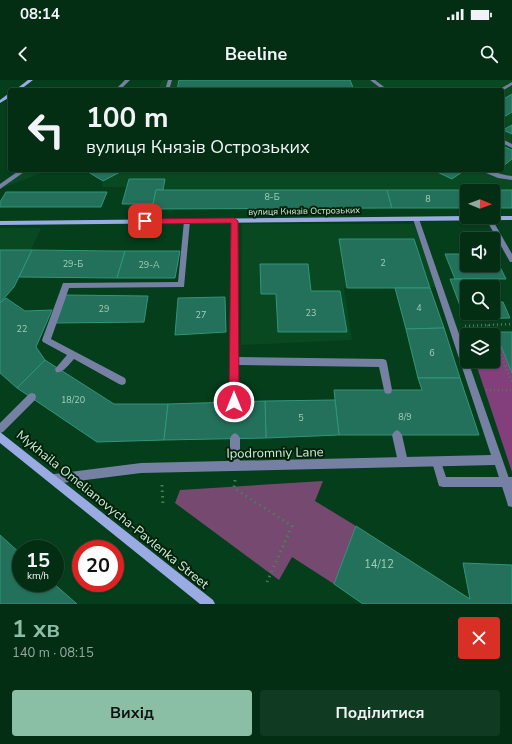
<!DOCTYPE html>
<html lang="uk">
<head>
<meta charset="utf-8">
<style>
	:root { --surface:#032e14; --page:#113a22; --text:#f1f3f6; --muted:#97a8a0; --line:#244a34; --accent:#8abfa5 }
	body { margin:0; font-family:"Nunito Sans",sans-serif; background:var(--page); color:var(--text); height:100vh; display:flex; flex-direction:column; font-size:15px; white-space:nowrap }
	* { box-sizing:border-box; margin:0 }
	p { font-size:13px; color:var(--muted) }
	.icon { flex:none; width:22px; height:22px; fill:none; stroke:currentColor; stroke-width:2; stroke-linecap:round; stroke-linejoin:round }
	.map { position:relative; height:524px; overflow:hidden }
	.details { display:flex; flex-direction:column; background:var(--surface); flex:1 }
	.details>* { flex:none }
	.hud { position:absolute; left:8px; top:8px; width:496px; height:84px; border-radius:4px; box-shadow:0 1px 3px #0004,0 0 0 1px var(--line); background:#032e14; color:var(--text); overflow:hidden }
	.needle { width:26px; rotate:91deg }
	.fabs { position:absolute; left:460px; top:104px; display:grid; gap:8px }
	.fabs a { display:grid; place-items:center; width:40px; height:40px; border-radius:4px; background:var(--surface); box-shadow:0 1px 3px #0004,0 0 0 1px var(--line); font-size:20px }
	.speed { position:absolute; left:12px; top:460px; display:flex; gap:8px; font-size:20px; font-weight:700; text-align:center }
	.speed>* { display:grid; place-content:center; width:52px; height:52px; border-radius:50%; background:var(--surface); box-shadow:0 1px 3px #0004,0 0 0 1px var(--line); line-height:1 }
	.speed small { font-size:10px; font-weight:400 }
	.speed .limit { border:6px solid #d22; background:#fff; color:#111 }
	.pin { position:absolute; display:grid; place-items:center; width:34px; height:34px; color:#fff; margin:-17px; border-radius:8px; box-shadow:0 2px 6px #0006 }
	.me { position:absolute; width:44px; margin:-22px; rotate:0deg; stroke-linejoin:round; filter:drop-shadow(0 0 3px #0008) }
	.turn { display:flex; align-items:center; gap:14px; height:84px; padding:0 12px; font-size:18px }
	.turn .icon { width:52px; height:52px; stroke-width:2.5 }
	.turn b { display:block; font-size:28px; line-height:34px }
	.round { display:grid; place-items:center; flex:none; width:42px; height:42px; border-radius:4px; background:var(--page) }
	.headline { display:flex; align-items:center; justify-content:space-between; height:68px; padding:0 12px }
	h1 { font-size:24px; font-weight:700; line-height:30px; color:var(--accent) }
	.action { display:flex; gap:8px; margin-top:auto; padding:8px 12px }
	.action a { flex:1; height:46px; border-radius:4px; background:var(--accent); color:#111; font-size:16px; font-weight:700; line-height:46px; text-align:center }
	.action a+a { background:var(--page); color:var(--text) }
	.status { display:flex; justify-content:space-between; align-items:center; height:28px; padding:0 20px; background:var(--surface); direction:ltr }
	.status svg { height:11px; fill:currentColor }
	header { display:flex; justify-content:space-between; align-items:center; height:52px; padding:0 12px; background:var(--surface); font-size:18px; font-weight:700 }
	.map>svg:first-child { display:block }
</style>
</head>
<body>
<div class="status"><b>08:14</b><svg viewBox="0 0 49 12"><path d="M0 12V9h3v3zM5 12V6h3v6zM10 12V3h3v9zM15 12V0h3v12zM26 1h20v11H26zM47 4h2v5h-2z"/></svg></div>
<header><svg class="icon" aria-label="back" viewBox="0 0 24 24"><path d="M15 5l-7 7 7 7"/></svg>Beeline<svg class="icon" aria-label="search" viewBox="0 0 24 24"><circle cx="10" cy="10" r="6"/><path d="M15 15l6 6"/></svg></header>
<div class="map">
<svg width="512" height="524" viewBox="0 0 512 524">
	<rect width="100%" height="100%" fill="#043e1b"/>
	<g fill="#084922">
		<polygon points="162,0 512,0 512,128 493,128 493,111 467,111 467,128 152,129 153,124 122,124 127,107 102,107 103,101 85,90 502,90 502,10 158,10"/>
		<polygon points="19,90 49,90 0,109 0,103"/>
		<polygon points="242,144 414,144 437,207 344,208 352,260 241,265"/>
		<polygon points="0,148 41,148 14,207 0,223"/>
	</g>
	<polygon fill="#754970" points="323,401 315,421 356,446 334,504 292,477 279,500 175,423 180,410"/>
	<polygon fill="#823f7b" points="465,251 495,252 512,293 512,392 475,281 493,281 493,255 467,255 467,258"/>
	<g fill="#23705b" stroke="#30967a">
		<polygon points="179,0 350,0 354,10 177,10"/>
		<polygon points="512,14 512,32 502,38 502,20"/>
		<polygon points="512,45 512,54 503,50"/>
		<polygon points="502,66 512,70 512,79 502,87"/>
		<polygon points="85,90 124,90 103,101"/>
		<polygon points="433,90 465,90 452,99"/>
		<polygon points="129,99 165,99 163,110 156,110 153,124 122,124"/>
		<polygon points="156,110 387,110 392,128 152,129"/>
		<polygon points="387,110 512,110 512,128 493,128 493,111 467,111 467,128 392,128"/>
		<polygon points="6,112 107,112 101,127 0,127 0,122"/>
		<polygon points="339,159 414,159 430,208 347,208"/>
		<polygon points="0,170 32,170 14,207 0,223"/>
		<polygon points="32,170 113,171 125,171 117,198 19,197"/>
		<polygon points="125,171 180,171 175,198 117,198"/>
		<polygon points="493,173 506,199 455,199 445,174 467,174 467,185 493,185"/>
		<polygon points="260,184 308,184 311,211 340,211 347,252 278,252 276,214 261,214"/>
		<polygon points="450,199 481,199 484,207 467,207 467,233 493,233 493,222 503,222 510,238 465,239"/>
		<polygon points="395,208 430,208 444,248 406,249"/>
		<polygon points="66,215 148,216 144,242 56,243"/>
		<polygon points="225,217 226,252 175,255 178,218"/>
		<polygon points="6,218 25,231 52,230 36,267 45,280 17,308 0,293 0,223"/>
		<polygon points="444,248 460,298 418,298 406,249"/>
		<polygon points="495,252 512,252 512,293"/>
		<polygon points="45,280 114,324 168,324 164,360 97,362 17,308"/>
		<polygon points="418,298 460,298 479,355 339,355 334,310 422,310"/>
		<polygon points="335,320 339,355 266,358 265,321"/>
		<polygon points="265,321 266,358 164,360 168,324"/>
		<polygon points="356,446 470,519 463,483 512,485 512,524 363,524 334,504"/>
		<polygon points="0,455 21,474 21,503 53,503 77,524 0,524"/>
	</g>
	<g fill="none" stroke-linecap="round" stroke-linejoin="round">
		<g stroke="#4b7d5d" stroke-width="2.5" stroke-dasharray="1 3" stroke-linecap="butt">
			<polyline points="488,245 493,255"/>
			<polyline points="465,246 512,244"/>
			<polyline points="493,256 512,302"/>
			<polyline points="486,310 512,310"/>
		</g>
		<g stroke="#4b7d5d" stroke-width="3" stroke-dasharray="1.5 4" stroke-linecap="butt">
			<polyline points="235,400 234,408 292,446 267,502"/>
			<polyline points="162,405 163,425"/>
		</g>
		<g fill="#7580a3" fill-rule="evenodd">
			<polygon points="125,0 130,0 120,10 115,10"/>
			<polygon points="168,0 172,0 169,10 165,10"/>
			<polygon points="370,0 375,0 388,10 383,10"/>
			<polygon points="512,2 512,5 502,11 498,10"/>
			<polygon points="502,59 512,64 512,68 502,63"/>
			<polygon points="20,90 27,90 0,109 0,104"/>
			<path d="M 479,90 C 491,90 501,95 512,96 L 512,100 L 498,98 Z"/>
			<polygon points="489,137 492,139 512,174 512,182 510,182 486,139"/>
			<path d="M 187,139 L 190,141 L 184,207 L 69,208 L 51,259 L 125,298 L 126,301 L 125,304 L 122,305 L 119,304 L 74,279 C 69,284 63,294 56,292 L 55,289 L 67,275 L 43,262 L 42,260 L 63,203 L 178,202 L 184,141 Z"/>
			<polygon points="234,139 237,141 238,277 383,279 386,280 387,283 392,310 391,313 388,314 385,313 384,310 379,287 238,285 238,322 237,325 234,326 231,325 230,322 231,141"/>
			<polygon points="32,313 35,314 36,317 35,320 3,352 0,353 0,343 29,314"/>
			<polygon points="397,350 400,352 402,355 408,382 406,385 403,387 400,385 398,382 392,355 394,352"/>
			<polygon points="235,353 238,355 240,358 240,386 238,389 235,391 232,389 230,386 230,358 232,355"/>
			<polygon points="437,377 440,379 446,397 512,397 512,407 443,407 439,406 432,382 434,379"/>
		</g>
		<polygon fill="#7580a3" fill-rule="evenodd" points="416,137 419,139 467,277 467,281 468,281 512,407 512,427 508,426 507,422 495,385 141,393 54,404 51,402 49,399 51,396 54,394 141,383 491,375 413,139"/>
		<g fill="#9aabe3" fill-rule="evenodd">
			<polygon points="28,0 33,0 20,10 15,10"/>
			<polygon points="8,14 10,14 10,17 0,23 0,20"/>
			<polygon points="467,136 512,136 512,140 0,145 0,141"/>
			<polygon points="0,352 213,520 215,524 200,524 0,363"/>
		</g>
	</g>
	<polygon fill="#e11d48" stroke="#92132f" points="234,138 238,141 239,322 238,325 234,327 231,325 229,322 231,143 145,144 141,141 145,139"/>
	<g text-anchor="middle" stroke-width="4" stroke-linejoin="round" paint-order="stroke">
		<g font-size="9" fill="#a2cfb6">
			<text x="272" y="120">8-Б</text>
			<text x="428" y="122">8</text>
			<text x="383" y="186">2</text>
			<text x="73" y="187">29-Б</text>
			<text x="149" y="188">29-А</text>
			<text x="419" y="231">4</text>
			<text x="104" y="232">29</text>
			<text x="311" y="236">23</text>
			<text x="201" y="238">27</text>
			<text x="22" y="252">22</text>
			<text x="432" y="276">6</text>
			<text x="73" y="323">18/20</text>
			<text x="405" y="340">8/9</text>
			<text x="301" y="341">5</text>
		</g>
		<g font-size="9" fill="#cdefd4" stroke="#04210d">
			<text transform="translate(304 131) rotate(-1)" y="3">вулиця Князів Острозьких</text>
		</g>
		<g font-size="11" fill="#a2cfb6">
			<text x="379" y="488">14/12</text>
		</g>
		<g font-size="13" fill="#cdefd4" stroke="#04210d">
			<text transform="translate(275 372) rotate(-1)" y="5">Ipodromniy Lane</text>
			<text transform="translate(113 429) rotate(39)" y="5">Mykhaila Omelianovycha-Pavlenka Street</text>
		</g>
	</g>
</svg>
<div class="fabs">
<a><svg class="needle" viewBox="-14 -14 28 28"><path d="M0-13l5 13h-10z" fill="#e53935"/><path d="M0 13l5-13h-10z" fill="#97a8a0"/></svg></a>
<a><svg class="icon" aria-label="sound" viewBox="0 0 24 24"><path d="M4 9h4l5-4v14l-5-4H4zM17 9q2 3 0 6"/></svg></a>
<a><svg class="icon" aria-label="search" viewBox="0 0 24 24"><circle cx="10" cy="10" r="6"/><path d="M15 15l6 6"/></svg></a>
<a><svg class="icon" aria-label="layers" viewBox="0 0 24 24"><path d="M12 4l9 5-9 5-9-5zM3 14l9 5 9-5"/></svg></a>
</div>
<div class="speed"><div>15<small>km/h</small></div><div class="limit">20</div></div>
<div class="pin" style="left:145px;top:141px;background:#d93025"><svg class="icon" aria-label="arrive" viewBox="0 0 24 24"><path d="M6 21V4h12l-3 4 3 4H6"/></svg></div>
<svg class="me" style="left:234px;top:322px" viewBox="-20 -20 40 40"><circle r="17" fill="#e11d48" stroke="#fff" stroke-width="3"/><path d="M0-11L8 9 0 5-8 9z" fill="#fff"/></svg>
<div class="hud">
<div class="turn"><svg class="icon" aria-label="left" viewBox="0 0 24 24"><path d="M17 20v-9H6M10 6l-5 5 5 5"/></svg><div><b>100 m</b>вулиця Князів Острозьких</div></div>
</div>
</div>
<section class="details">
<div class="headline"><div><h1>1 хв</h1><p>140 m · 08:15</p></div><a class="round" style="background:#d93025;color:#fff"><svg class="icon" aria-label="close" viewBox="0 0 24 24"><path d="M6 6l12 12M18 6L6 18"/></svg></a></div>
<div class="action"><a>Вихід</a><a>Поділитися</a></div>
</section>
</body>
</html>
